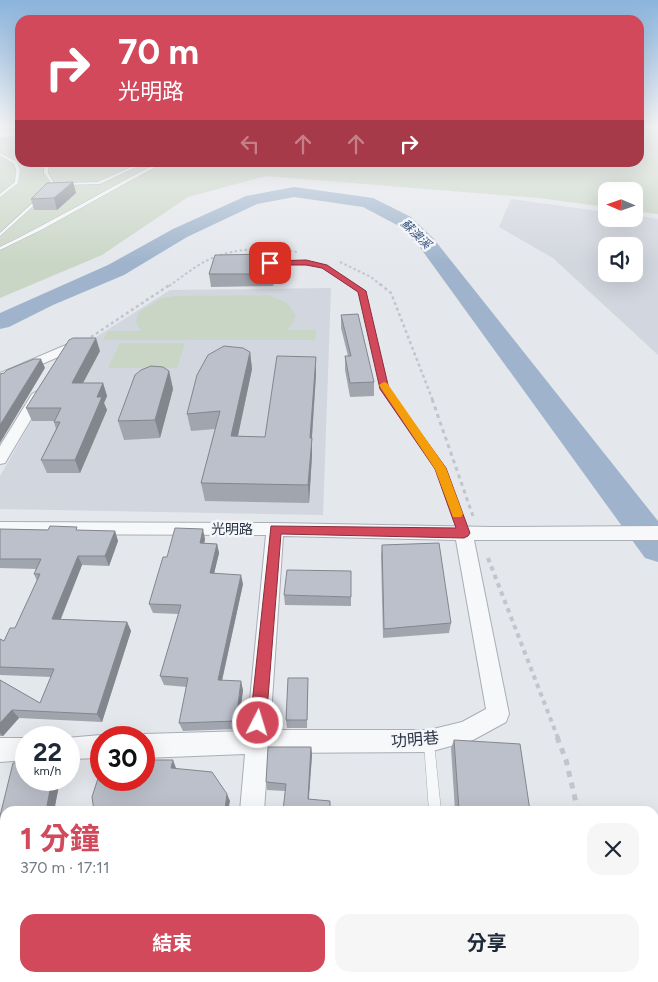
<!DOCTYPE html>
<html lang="zh-TW">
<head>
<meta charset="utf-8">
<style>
	:root { --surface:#fff; --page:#f6f6f7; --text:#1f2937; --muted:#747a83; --accent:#d1495b }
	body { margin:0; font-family:Figtree,"Noto Sans TC",sans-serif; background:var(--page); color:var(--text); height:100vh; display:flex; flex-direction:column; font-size:19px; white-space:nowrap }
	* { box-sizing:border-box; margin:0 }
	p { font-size:16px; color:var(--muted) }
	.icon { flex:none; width:28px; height:28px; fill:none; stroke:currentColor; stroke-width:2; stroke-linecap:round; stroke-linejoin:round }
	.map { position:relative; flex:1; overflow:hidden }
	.panel { position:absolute; left:0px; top:806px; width:659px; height:176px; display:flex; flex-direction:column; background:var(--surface); border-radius:15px 15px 0 0; box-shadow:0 5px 20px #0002 }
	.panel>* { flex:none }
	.top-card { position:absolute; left:15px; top:15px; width:629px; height:152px; border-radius:15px; box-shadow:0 5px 20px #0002; background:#d1495b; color:#fff; overflow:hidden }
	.needle { width:32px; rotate:272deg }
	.buttons { position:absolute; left:598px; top:182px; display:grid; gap:10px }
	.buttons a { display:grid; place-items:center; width:45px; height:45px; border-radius:10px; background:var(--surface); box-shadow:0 5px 20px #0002; font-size:25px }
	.speed { position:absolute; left:15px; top:726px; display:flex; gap:10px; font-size:25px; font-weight:700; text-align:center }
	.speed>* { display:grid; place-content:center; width:65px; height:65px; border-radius:50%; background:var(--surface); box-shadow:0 5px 20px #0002; line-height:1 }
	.speed small { font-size:12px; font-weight:400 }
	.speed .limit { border:8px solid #d22; background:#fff; color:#111 }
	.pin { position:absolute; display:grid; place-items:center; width:42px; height:42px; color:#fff; margin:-21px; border-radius:10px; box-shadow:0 2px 8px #0006 }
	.me { position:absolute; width:55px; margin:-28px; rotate:5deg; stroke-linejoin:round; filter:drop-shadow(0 0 4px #0008) }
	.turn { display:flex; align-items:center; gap:18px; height:105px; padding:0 20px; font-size:22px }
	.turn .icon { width:65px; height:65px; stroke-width:2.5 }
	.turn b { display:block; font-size:35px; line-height:42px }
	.lanes { display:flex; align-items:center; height:48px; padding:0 20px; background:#0003; justify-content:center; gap:25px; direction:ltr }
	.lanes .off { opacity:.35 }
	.round { display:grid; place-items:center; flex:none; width:52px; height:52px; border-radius:15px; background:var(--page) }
	.head { display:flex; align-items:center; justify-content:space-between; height:85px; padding:0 20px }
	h1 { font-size:30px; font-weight:700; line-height:38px; color:var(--accent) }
	.cta { display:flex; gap:10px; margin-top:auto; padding:10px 20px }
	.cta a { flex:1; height:58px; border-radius:15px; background:var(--accent); color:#fff; font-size:20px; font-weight:700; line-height:58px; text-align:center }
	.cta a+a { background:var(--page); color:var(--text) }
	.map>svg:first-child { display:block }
</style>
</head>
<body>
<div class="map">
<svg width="658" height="982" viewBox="0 0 658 982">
	<rect width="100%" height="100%" fill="#e4e7ec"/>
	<g fill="#d2d6de" fill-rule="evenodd">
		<path d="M 511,199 L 606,212 L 606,219 L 634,219 L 634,215 L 658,219 L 658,355 L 553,258 L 499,227 ZM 606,246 L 634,246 L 634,274 L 606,274 Z"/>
		<polygon points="331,288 323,515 0,509 0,476 54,382 74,351 170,290"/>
	</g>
	<g fill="#c9d6c5">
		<polygon points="0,126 20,126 20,162 639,162 639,126 658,126 658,214 634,211 634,191 606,191 606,207 539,198 266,176 188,197 102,255 0,298"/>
		<polygon points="269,295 287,303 296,315 293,323 286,330 316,330 315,340 103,340 108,331 141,331 136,322 139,312 162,298 176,296"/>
		<polygon points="120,343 185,343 177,368 108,368"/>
	</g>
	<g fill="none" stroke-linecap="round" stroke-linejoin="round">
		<polygon fill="#9fb4cc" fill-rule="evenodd" points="294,187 373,198 411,217 433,238 658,521 658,562 645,558 419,246 397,225 363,207 294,197 257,204 187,237 124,275 53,305 9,327 0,329 0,313 108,265 173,229 246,196"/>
		<g stroke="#a9aeb7" stroke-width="1">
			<g id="lane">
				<polygon points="0,153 17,162 20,170 18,183 0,197 0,194 15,182 16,170 14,164 0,155"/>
				<polygon points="44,162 48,162 48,173 55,185 53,185 44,173"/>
				<polygon points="142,162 147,162 100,184 65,185 63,184 65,183 98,182"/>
				<path d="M 160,162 L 165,162 L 124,184 L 43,229 L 0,250 L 0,247 C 54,221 106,189 160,162 Z"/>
				<polygon points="38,198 41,199 0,236 0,233"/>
				<polygon points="263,262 306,262 326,266 364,290 388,389 445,468 468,533 467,535 461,535 460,533 438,468 382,389 360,292 322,268 306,264 265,264 263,263"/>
				<polygon points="429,738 433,739 434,743 441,811 429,811 424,743 425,739"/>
			</g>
		</g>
		<g stroke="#a9aeb7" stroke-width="2">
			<g id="street">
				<polygon points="80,339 84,340 86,343 84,346 0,382 0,373"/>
				<polygon points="39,390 46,394 5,463 0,464 0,446 32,394"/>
				<path d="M 0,522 L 275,523 L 492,527 L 658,526 L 658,540 L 474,540 L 509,714 L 506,722 L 473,740 L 429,752 L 268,753 L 264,811 L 240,811 L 245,754 L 144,758 L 144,738 L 137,738 L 144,734 L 247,731 L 266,535 L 0,534 ZM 283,536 L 456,540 L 486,709 L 462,722 L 429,730 L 270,730 Z"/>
				<polygon points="101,735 106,738 101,738 101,758 69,759 69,738 66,738"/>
				<polygon points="0,738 26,738 26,760 0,762"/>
				<polygon points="188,978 218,978 216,982 186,982"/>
			</g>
		</g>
		<g stroke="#a3abb8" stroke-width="1">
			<polygon id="primary" points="20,130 20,136 0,137 0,131"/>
		</g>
		<polyline stroke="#c2c5cb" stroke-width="1" stroke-dasharray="2 2" stroke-linecap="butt" points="17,149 20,150"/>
		<g stroke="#c2c5cb" stroke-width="2" stroke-dasharray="2.5 2.5" stroke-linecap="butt">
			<polyline points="340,262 371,277 382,286"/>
			<path d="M 169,286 C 182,277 195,266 208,260 C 235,247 269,247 297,252"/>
		</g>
		<g stroke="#c2c5cb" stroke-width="2.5" stroke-dasharray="3 3" stroke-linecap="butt">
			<polyline points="380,284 391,293 433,401"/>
			<polyline points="91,337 171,284"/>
		</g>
		<polyline stroke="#c2c5cb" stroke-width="3" stroke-dasharray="4 4" stroke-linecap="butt" points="432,399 474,519"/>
		<polyline stroke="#c2c5cb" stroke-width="4" stroke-dasharray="4.5 4.5" stroke-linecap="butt" points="488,558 558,738"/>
		<g stroke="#c2c5cb" stroke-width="5" stroke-dasharray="6 6" stroke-linecap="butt">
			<polyline points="557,737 566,760 578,811"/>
			<polyline points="607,978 607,982"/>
		</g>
		<use href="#lane" fill="#f7f8fa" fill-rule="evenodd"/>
		<use href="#street" fill="#f7f8fa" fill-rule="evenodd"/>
		<use href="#primary" fill="#fff" fill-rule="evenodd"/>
	</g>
	<g fill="#a1a5ae">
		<polygon points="73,182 76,193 57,210 34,210 31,199"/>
		<polygon points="275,254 276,266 273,286 211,287 209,274"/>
		<polygon points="341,315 374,382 374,396 350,397 345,370 345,356 348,356 341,328"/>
		<polygon points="100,351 83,383 103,383 107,396 104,403 107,410 80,473 47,473 41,460 56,429 54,422 54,421 32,421 26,408"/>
		<polygon points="250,352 252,369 238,436 265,437 316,357 316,374 312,438 312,455 309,503 205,501 201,483 215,429 191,431 187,414"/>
		<polygon points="169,371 173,389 160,438 124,440 118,421"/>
		<polygon points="0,529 115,531 118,541 109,566 82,565 61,619 127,622 131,631 102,722 19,718 3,736 0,736 0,680 40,703 51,677 0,675 0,639 4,641 15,628 37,581 34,574 36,569 0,568"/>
		<polygon points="205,539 204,543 217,544 219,553 214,573 243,584 222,681 243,690 238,729 183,731 179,723 187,687 164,685 160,676 179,614 153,613 149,604 167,557"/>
		<polygon points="382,545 451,623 449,633 383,638 381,555"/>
		<polygon points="284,595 351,597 351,606 285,605"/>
		<polygon points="308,678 307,728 287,728 286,720"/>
		<polygon points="454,740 530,811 455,811 451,748"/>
		<polygon points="311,747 312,755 309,799 330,811 285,791 267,790 266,782"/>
		<polygon points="26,780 60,780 54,811 5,811 5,847 2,847 0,846 0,816"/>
		<polygon points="312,978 338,978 337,982 323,982"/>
	</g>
	<g fill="#83868d">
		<polygon points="73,182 76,193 57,210 54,198"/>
		<polygon points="275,254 276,266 273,286 273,274"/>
		<polygon points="96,338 100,351 76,396 72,383"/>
		<polygon points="250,352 252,369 234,454 231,436"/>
		<polygon points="316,357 316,374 311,449 312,438 312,455 309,503 308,485 310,438"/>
		<polygon points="41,359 45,368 0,443 0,425"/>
		<polygon points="169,371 173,389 160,438 155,420"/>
		<polygon points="103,383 107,396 104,403 107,410 80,473 75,460 97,397"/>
		<polygon points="203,529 205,539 202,553 200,543"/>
		<polygon points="115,531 118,541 109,566 105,556"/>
		<polygon points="217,544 219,553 212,582 210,573"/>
		<polygon points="78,556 82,565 57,628 52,619"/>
		<polygon points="241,575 243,584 220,689 218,680"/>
		<polygon points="127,622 131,631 102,722 97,714"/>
		<polygon points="241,681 243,690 238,729 236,721"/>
		<polygon points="12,710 19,718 3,736 0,733 0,723"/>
		<polygon points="311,747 312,755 308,806 308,799"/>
		<polygon points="173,760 176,768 175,776 171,768"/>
		<polygon points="52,780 60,780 54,811 46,811"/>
		<polygon points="227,794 230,801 228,811 225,809"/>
		<polygon points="179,978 185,978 183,982 177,982"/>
	</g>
	<g fill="#bbc0ca" stroke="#83868d">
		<polygon points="73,182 54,198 31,199 47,183"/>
		<polygon points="275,254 273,274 209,274 215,255"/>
		<polygon points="358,314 374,382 350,383 345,356 351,356 341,315"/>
		<polygon points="73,338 96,338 72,383 103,383 97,397 102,397 75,460 41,460 60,422 54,422 61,408 26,408 69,340"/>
		<polygon points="224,346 243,348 250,352 231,436 265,437 277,356 316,357 310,438 312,438 308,485 201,483 220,411 187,414 197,375 208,355"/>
		<polygon points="34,359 41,359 0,425 0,374 4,373 7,370"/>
		<polygon points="151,366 163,367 169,371 155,420 118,421 135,375 141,370"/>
		<polygon points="50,526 77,527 76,530 115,531 105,556 78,556 52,619 127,622 97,714 12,710 0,723 0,680 40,703 54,669 0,667 0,639 4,641 10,628 15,628 40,574 34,574 41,559 0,559 0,529 48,530"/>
		<polygon points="175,528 203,529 200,543 217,544 210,573 241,575 218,680 241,681 236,721 179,723 188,678 160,676 181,605 149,604 163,557 167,557"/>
		<polygon points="439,543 451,623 384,629 382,545"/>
		<polygon points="287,570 351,571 351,597 284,595"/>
		<polygon points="288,678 308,678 307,720 286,720"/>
		<polygon points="454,740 520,744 530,811 480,811 459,810"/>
		<polygon points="268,747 311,747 308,799 330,801 330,811 283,811 286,784 266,782"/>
		<polygon points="144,760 173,760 171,768 212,772 227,794 225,809 236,809 236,811 94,811 92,797 101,769 101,780 144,780"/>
		<polygon points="26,762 26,780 52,780 46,811 5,811 5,839 0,840 0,816 13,763"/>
		<polygon points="48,978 179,978 177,982 45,982"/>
		<polygon points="214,978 296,978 295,982 211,982"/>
		<polygon points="321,978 338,978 336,982 332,982"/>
	</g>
	<linearGradient id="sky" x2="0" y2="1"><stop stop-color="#8bb4dd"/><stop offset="0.48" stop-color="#f3f4f6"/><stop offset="1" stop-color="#f3f4f6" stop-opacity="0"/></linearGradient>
	<rect width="658" height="263" fill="url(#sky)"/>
	<polygon fill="#d1495b" stroke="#882f3b" points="306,260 327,265 366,291 389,389 446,468 470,533 468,536 464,538 281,534 266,723 264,728 258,730 252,728 250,723 271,526 456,528 435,469 380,389 358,292 322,268 306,265 270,265 267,263 270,261"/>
	<polygon fill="#f59e0b" points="384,382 387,383 446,468 463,514 461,517 453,517 435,469 379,385"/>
	<g text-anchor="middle" stroke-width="5" stroke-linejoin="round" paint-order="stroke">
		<g font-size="12" font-style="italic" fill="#34527a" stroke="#f4f6f9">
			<text transform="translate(416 234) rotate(44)" y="4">蘇澳溪</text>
		</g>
		<g font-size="14" fill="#2b3445" stroke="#f4f6f9">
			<text x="232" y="534">光明路</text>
		</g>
		<g font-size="16" fill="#2b3445" stroke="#f4f6f9">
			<text transform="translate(415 739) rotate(-5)" y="6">功明巷</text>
		</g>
	</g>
</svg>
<div class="buttons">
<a><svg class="needle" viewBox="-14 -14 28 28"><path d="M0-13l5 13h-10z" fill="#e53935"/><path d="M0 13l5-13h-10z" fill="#747a83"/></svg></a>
<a><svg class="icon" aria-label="sound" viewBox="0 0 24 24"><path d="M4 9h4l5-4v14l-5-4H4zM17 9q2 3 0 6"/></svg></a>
</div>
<div class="speed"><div>22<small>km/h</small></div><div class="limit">30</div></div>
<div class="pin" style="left:270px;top:263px;background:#d93025"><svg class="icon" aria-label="arrive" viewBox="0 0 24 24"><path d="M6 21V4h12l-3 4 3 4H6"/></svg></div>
<svg class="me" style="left:258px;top:723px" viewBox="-20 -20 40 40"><circle r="17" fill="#d1495b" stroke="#fff" stroke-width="3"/><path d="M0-11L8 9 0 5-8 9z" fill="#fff"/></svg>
<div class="top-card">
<div class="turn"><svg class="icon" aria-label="right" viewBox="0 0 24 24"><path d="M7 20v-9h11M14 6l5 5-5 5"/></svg><div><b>70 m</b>光明路</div></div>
<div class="lanes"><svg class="icon off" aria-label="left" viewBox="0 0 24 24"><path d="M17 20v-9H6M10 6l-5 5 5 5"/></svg><svg class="icon off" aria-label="ahead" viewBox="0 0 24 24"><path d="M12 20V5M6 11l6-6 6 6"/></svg><svg class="icon off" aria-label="ahead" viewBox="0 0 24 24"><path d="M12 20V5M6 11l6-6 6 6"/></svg><svg class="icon" aria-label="right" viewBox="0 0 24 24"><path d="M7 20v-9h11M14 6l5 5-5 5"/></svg></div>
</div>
<section class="panel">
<div class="head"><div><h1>1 分鐘</h1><p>370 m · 17:11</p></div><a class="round"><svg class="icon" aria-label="close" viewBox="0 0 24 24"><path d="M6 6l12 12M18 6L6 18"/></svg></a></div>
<div class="cta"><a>結束</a><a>分享</a></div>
</section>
</div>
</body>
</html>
